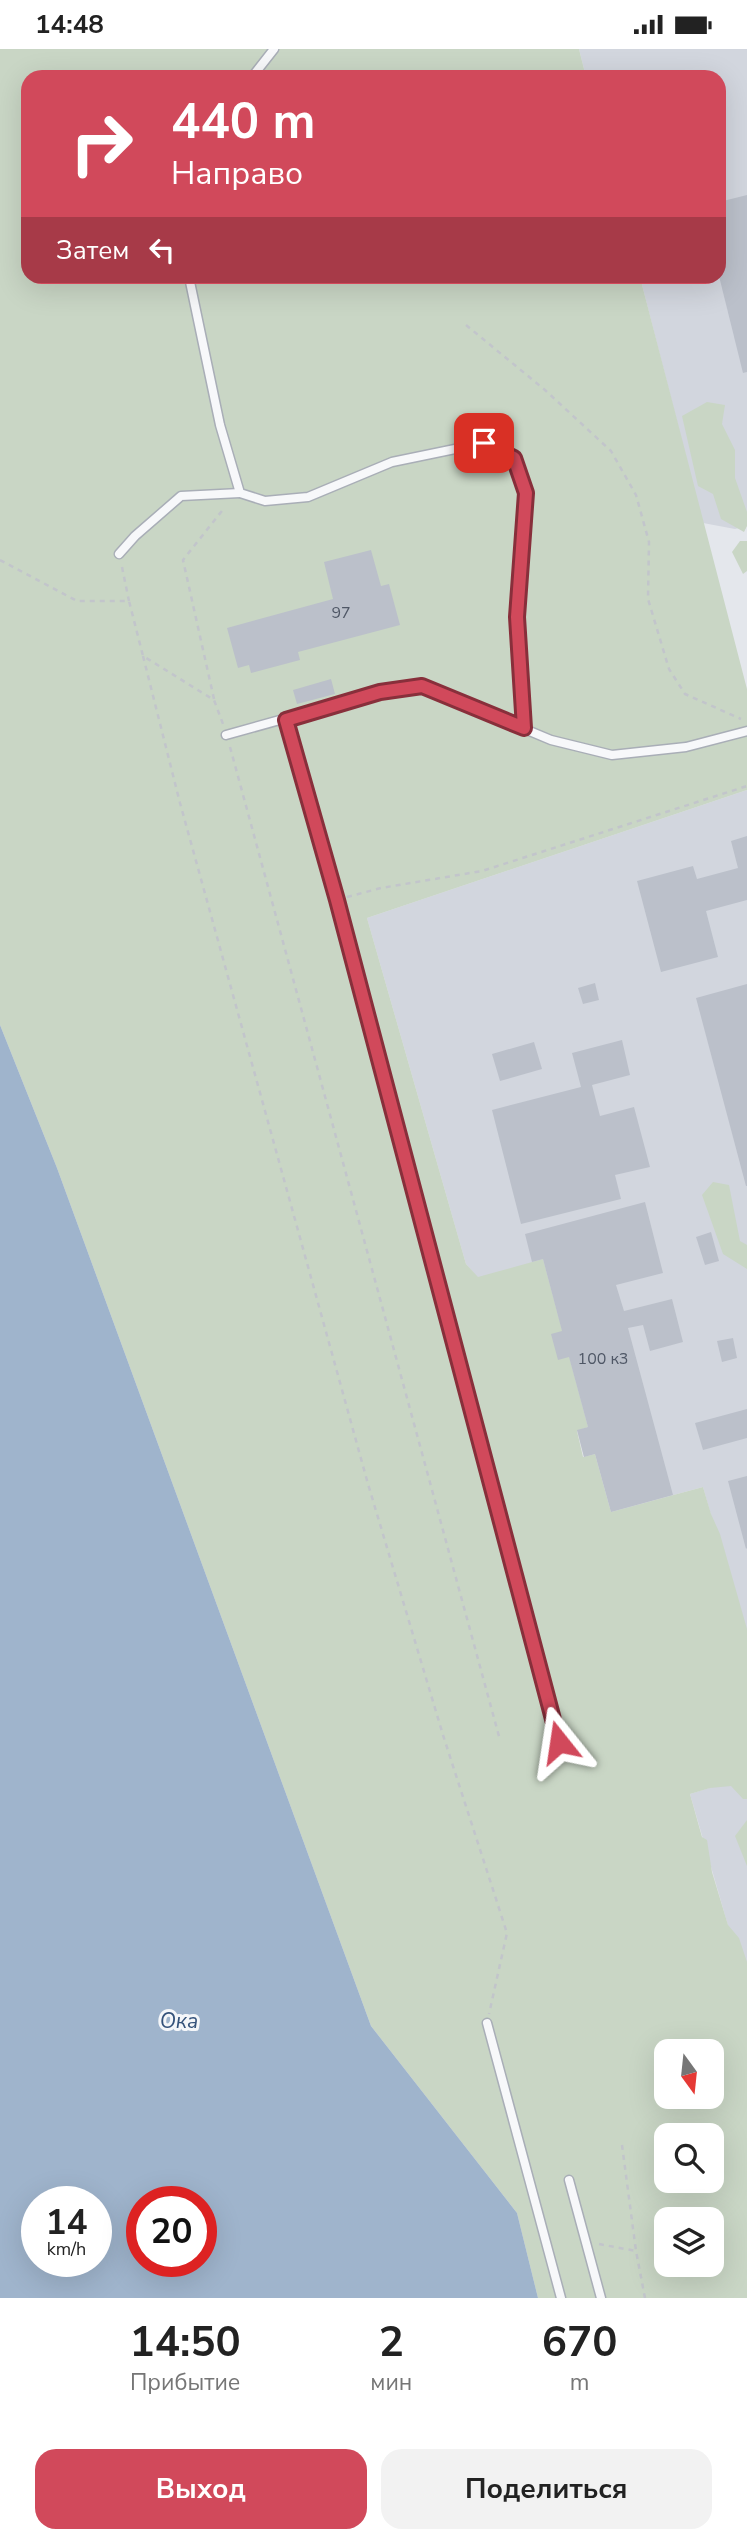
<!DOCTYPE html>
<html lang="ru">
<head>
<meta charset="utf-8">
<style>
	:root { --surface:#fff; --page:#f2f2f2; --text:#222; --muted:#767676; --accent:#d1495b }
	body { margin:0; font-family:"Nunito Sans",sans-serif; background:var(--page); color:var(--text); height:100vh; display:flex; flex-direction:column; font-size:26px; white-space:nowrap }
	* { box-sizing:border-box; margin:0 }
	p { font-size:23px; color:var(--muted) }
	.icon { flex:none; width:38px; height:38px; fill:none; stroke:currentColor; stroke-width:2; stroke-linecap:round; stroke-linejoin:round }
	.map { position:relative; height:2249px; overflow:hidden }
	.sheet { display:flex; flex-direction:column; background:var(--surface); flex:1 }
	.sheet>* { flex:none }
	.guide { position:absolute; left:21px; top:21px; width:705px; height:214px; border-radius:21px; box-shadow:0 7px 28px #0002; background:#d1495b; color:#fff; overflow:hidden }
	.needle { width:46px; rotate:165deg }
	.tools { position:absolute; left:654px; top:1990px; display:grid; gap:14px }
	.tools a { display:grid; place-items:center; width:70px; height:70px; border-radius:14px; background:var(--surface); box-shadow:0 7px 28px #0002; font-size:35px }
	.speed { position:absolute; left:21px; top:2137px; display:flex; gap:14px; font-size:35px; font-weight:700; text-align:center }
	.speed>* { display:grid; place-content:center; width:91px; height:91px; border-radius:50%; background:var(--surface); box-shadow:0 7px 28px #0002; line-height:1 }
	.speed small { font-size:18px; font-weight:400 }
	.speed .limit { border:10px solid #d22; background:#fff; color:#111 }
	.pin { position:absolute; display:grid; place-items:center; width:60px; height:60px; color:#fff; margin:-30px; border-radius:14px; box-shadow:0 4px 10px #0006 }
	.me { position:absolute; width:77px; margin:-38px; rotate:345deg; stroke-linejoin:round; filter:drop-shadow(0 0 5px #0008) }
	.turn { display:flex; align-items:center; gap:24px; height:147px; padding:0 35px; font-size:32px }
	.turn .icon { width:91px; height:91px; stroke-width:2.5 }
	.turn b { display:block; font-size:49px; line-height:60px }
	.then { display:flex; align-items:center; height:66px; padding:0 35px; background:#0003; gap:14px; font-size:26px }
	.eta { display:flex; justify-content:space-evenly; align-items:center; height:119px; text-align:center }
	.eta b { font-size:42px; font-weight:700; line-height:49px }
	.cta { display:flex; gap:14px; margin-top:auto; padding:14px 35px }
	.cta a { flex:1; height:80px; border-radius:21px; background:var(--accent); color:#fff; font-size:28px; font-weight:700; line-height:80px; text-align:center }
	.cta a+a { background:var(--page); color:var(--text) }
	.status { display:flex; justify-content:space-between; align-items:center; height:49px; padding:0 35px; background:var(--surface); direction:ltr }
	.status svg { height:19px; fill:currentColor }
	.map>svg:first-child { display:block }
</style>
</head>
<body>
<div class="status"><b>14:48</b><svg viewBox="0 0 49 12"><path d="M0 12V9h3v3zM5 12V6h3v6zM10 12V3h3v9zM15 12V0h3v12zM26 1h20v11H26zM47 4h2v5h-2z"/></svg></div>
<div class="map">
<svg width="747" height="2249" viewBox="0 0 747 2249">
	<rect width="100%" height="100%" fill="#e4e7ec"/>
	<g fill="#d2d6de">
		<polygon points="579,0 747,0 747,477 735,480 703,474 640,228 719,228 719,28 586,28"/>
		<polygon points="747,741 747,1593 703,1438 611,1463 595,1405 584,1408 577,1381 587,1379 477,1228 466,1215 367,869"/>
		<polygon points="747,1727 747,1925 742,1925 690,1745"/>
	</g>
	<g fill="#c9d6c5" fill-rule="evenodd">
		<path d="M 0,0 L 579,0 L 586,28 L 28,28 L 28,228 L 640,228 L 747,640 L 747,741 L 367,869 L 466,1215 L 478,1228 L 543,1210 L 588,1378 L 577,1382 L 583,1408 L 595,1405 L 611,1463 L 703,1438 L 711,1465 L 720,1485 L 747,1580 L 747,1750 L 743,1750 L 731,1737 L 710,1739 L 690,1745 L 702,1788 L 707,1791 L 712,1823 L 728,1876 L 739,1889 L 747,1913 L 747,2249 L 538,2249 L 517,2164 L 371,1977 L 57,1119 L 0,976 ZM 667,2002 L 712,2002 L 712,2048 L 667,2048 ZM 667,2086 L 712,2086 L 712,2132 L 667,2132 ZM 667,2170 L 712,2170 L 712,2216 L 667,2216 Z"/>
		<polygon points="707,353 725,356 722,375 735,401 735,429 747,463 747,477 744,483 721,470 713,445 698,437 682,367"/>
		<polygon points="740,492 747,492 747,522 743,525 732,503"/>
		<polygon points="713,1133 729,1136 740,1192 747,1196 747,1220 723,1205 702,1146"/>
		<polygon points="747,1771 747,1817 735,1787"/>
	</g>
	<path fill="#9fb4cc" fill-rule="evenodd" d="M 0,976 L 57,1119 L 371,1977 L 517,2164 L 538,2249 L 0,2249 ZM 37,2152 L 96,2152 L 96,2212 L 37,2212 ZM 142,2152 L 201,2152 L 201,2212 L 142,2212 Z"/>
	<g fill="#bbc0ca">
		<polygon points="747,146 747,323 743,324 719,227 719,153"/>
		<polygon points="371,501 381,537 389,535 400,576 298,603 300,611 251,624 249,616 238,619 227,579 333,550 324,513"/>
		<polygon points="331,630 335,645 297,655 293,641"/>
		<polygon points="747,787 747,851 706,862 718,908 661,923 637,832 693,817 697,830 738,819 731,792"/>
		<polygon points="595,934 599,951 583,955 578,939"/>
		<polygon points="747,935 747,1137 746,1137 696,949"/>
		<polygon points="622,991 630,1026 592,1036 600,1067 634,1058 650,1118 615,1126 621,1150 521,1175 492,1061 581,1038 572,1004"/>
		<polygon points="534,993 542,1020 500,1032 492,1005"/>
		<polygon points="645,1153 663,1224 616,1236 624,1262 672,1250 683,1293 650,1302 643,1276 628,1279 673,1446 611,1463 595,1405 584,1408 577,1381 588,1378 569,1308 558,1311 551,1285 562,1282 543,1210 532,1213 525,1185"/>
		<polygon points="711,1183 719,1212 705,1216 696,1188"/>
		<polygon points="733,1289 737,1309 722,1313 717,1292"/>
		<polygon points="747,1360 747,1389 703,1401 695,1374"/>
		<polygon points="747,1427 747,1499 746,1500 728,1432"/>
	</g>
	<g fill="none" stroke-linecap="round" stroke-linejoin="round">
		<g stroke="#a9aeb7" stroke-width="11">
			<g id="service">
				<polyline points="252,28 274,0"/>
				<polyline points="189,228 220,376 240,444 265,452 308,448 392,413 484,394 514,409 526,444 517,568 524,679"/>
				<polyline points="119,505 135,487 181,447 240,444"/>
				<polyline points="286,671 337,851 559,1693"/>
				<polyline points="226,686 380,643 422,637 551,691 612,706 686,698 747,682"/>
				<polyline points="487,1974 561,2249"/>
				<polyline points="672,2081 674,2086"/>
				<polyline points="569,2131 601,2249"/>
				<polyline points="687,2132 687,2133"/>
			</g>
		</g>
		<g stroke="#c2c5cb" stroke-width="2.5" stroke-dasharray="5 5" stroke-linecap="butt">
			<polyline points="466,276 545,341 611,402 636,446 649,493 648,550 669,620 685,645 741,670"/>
			<polyline points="0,511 77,552 129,552 143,607 214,651 223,675"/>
			<polyline points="122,518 129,552"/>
			<polyline points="143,607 180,754 368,1435 443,1686 507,1884 489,1965"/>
			<polyline points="214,650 183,511 225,458"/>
			<polyline points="230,698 500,1691"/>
			<polyline points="347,848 381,839 482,822 747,737"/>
			<polyline points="622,2096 636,2202 645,2249"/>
			<polyline points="599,2195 636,2202"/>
		</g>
		<use href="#service" stroke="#f7f8fa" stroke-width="8"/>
	</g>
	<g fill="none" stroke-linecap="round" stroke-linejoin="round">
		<g stroke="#882f3b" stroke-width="18">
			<polyline id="route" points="484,394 514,409 526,444 517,568 524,679 422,637 380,643 286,671 337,851 559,1693"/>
		</g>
		<use href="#route" stroke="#d1495b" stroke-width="12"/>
	</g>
	<g text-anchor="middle" stroke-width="6" stroke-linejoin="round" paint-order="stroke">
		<g font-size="16" fill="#4f5766">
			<text x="341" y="569">97</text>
			<text x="603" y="1315">100 к3</text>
		</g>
		<g font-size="21" font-style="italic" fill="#34527a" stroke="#f4f6f9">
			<text x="179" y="1979">Ока</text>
		</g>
	</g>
</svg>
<div class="tools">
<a><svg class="needle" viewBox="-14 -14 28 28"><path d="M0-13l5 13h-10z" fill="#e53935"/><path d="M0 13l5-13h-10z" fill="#767676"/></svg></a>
<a><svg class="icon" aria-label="search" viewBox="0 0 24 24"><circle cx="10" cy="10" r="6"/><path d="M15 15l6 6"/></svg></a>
<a><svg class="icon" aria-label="layers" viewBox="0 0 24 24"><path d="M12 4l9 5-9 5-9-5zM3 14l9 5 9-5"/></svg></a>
</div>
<div class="speed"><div>14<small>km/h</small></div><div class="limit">20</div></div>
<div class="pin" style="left:484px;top:394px;background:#d93025"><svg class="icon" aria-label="arrive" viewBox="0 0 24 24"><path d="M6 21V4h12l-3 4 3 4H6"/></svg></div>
<svg class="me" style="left:559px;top:1693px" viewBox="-20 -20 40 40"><path d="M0-17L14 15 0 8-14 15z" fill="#d1495b" stroke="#fff" stroke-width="4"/></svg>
<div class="guide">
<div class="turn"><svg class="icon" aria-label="right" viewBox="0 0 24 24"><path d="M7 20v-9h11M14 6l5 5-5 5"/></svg><div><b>440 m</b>Направо</div></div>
<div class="then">Затем<svg class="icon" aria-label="left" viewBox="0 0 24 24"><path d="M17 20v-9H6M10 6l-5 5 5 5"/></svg></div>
</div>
</div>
<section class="sheet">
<div class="eta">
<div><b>14:50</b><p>Прибытие</p></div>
<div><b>2</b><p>мин</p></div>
<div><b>670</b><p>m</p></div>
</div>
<div class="cta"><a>Выход</a><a>Поделиться</a></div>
</section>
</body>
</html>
